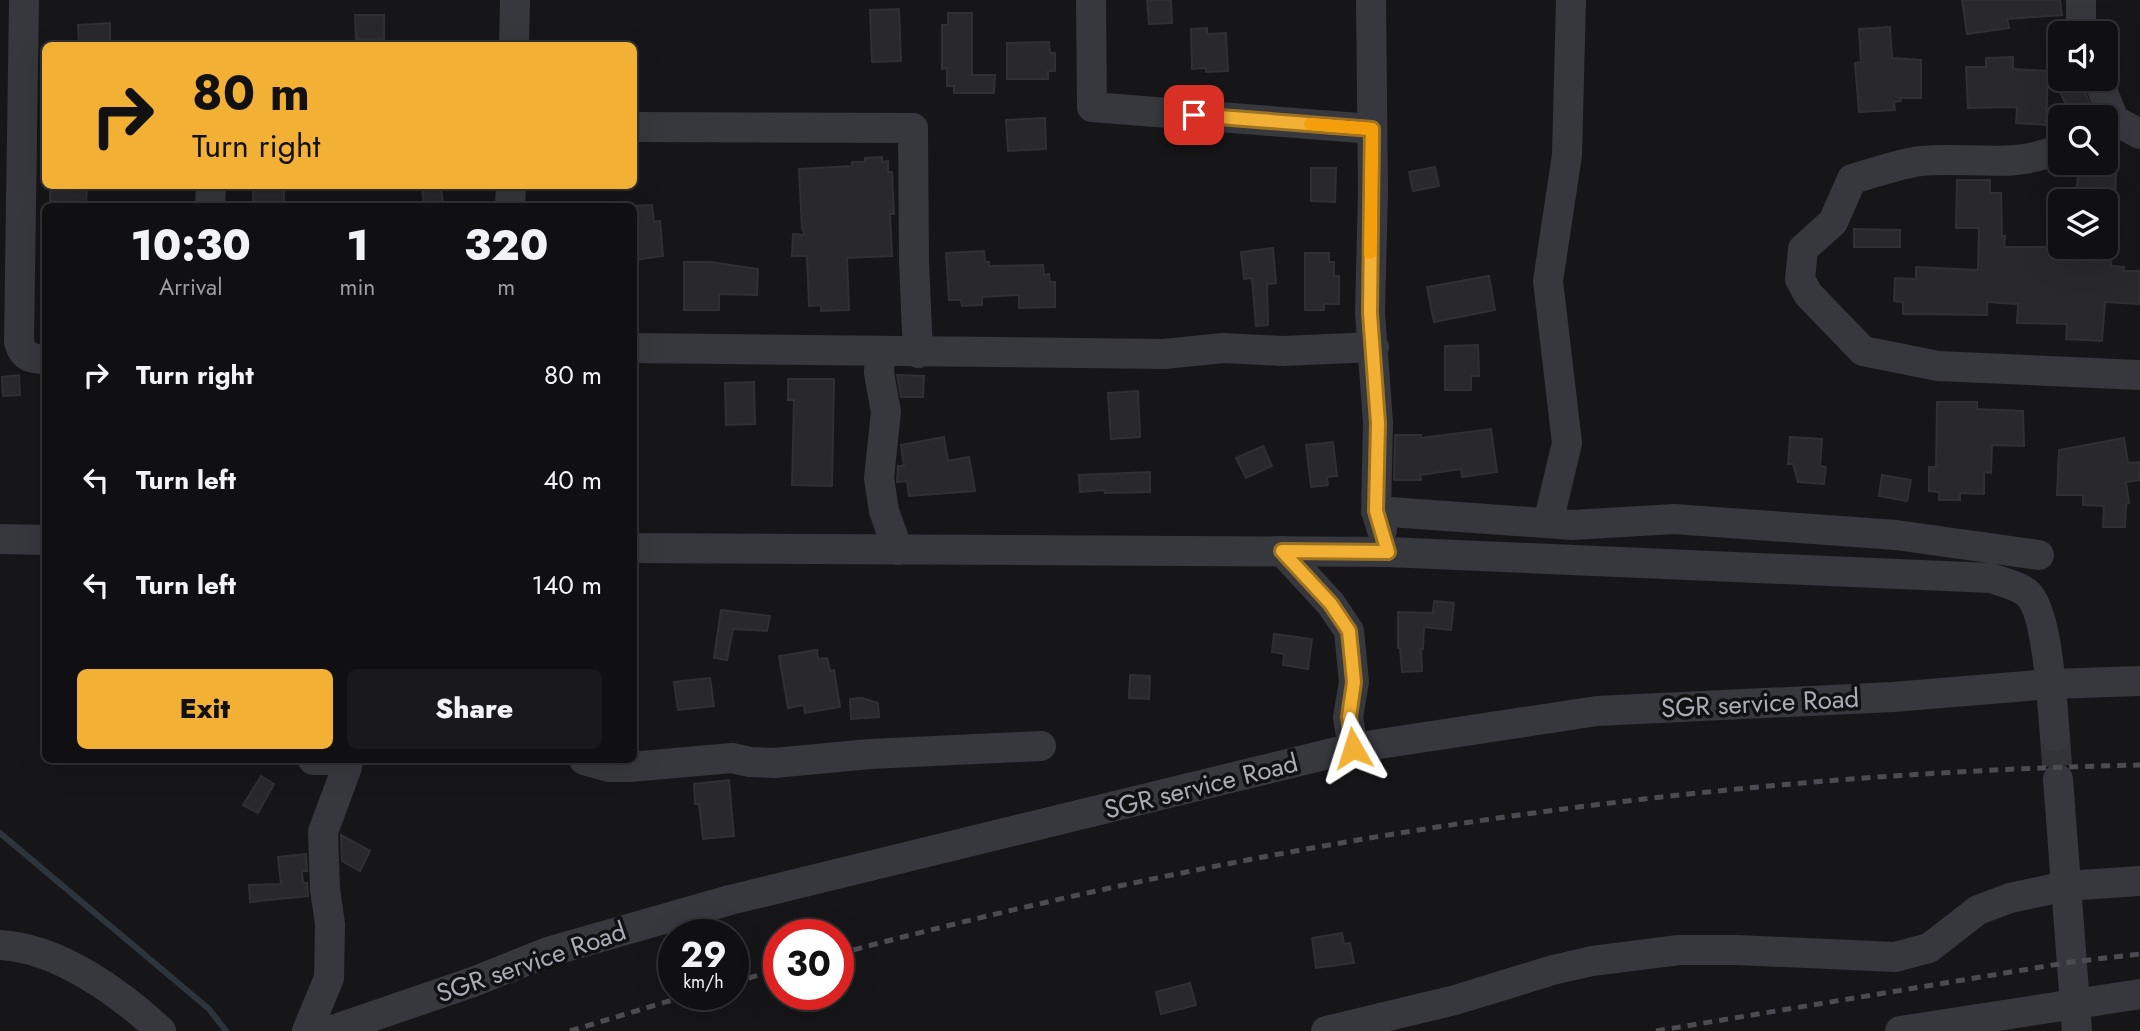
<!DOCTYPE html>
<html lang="en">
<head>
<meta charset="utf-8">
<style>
	:root { --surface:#101012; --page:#19191b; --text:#f1f3f6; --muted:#9c9d9f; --line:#303032; --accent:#f2b134 }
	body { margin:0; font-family:Jost,sans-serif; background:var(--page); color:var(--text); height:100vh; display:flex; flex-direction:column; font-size:26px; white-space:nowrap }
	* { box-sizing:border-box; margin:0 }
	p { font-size:23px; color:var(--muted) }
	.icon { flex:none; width:38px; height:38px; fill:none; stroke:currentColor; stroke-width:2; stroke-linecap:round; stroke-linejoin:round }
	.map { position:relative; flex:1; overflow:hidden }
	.panel { position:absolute; left:42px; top:203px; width:595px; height:560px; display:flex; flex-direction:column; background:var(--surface); border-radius:10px; box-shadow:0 7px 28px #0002,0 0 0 2px var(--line) }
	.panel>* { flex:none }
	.hud { position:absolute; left:42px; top:42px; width:595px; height:147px; border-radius:10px; box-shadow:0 7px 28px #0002,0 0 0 2px var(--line); background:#f2b134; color:#111; overflow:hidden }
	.controls { position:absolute; left:2048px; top:21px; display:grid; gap:14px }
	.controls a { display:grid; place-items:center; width:70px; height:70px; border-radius:10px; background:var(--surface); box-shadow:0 7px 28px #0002,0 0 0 2px var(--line); font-size:35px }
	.speed { position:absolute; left:658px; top:919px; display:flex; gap:14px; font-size:35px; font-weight:700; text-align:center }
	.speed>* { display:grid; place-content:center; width:91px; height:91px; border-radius:50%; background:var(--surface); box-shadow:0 7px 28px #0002,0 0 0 2px var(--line); line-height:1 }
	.speed small { font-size:18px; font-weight:400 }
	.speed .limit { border:10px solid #d22; background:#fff; color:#111 }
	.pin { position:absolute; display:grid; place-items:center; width:60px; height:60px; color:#fff; margin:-30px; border-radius:14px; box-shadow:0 4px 10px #0006 }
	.me { position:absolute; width:77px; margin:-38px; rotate:354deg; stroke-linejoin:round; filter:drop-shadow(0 0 5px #0008) }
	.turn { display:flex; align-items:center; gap:24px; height:147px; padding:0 35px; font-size:32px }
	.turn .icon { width:91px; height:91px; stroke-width:2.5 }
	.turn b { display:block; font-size:49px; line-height:60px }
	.eta { display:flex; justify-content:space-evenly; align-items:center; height:119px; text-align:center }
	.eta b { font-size:42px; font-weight:800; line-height:49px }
	.primary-button { display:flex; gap:14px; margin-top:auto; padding:14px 35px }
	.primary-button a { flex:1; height:80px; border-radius:10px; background:var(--accent); color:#111; font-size:28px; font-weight:800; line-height:80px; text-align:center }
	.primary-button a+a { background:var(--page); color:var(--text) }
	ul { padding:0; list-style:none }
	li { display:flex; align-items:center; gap:21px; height:105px; padding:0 35px }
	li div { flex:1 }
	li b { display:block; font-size:26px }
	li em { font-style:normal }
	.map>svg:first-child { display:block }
</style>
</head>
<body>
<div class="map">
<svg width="2140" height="1031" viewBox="0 0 2140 1031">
	<rect width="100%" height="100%" fill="#161618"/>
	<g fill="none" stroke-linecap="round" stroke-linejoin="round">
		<polyline stroke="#2c353c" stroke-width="6" points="0,833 209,1009 226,1031"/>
	</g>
	<g fill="#29292c" stroke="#303034" stroke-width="2">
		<polygon points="1147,0 1171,0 1172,23 1149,24"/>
		<polygon points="1962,0 2060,0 2062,15 2007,19 2009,28 1967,34"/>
		<polygon points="899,9 901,61 872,62 870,10"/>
		<polygon points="948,13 972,13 972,75 995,75 994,93 954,93 954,86 947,86 947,68 942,69 942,25 948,25"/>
		<polygon points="355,15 384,15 384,39 356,39"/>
		<polygon points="110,23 110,46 79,46 78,25"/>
		<polygon points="1890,27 1892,58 1921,60 1921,98 1900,98 1901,101 1894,102 1895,110 1859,112 1855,63 1861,62 1859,29"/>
		<polygon points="1207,28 1207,34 1226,33 1228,71 1206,72 1206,68 1192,69 1191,29"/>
		<polygon points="1049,42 1050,53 1055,53 1055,71 1048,71 1048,79 1007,79 1007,43"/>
		<polygon points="2013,57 2013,69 2048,71 2046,125 2016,123 2017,107 1968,108 1966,67 1986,67 1986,58"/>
		<polygon points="2081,80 2091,108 2072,117 2059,90"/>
		<polygon points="1045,118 1046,149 1008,151 1006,120"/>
		<polygon points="882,157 882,162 888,161 888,172 892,172 894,214 890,214 892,256 847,258 849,310 821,311 821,305 809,306 807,256 792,256 793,234 805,235 802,228 799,169 852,166 852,162 865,162 865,158"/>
		<polygon points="1435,167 1439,186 1413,191 1409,172"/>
		<polygon points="1311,168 1336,168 1335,202 1311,201"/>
		<polygon points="2078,173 2116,174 2115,201 2076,201"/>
		<polygon points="1957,180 1990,180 1990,193 2001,193 2002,236 2005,236 2004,247 2112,247 2111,266 2124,267 2123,271 2140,271 2140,304 2105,302 2102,341 2066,339 2067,324 2017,323 2018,304 1987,302 1987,315 1903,314 1903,302 1894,301 1895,278 1916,279 1916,267 1978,270 1979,228 1956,228"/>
		<polygon points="50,186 87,186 86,206 50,205"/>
		<rect x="253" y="186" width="31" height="20"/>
		<polygon points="422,186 441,186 443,206 424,206"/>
		<polygon points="652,205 654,222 660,221 663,256 634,260 634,206"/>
		<polygon points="1854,229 1900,230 1900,247 1854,247"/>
		<polygon points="1273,248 1276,283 1267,284 1268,325 1256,326 1252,278 1244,279 1241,252"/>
		<polygon points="984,251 985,262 989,262 989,266 1043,265 1044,275 1049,274 1050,282 1055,282 1055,307 1019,308 1019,295 982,297 982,305 962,306 961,300 949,300 946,253"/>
		<polygon points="1305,253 1329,253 1329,262 1334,262 1334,276 1339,276 1339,304 1324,304 1324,310 1305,310"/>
		<polygon points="684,262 711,262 758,269 757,295 719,294 719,310 684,310"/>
		<polygon points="1489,276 1495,310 1434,322 1427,287"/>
		<polygon points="1478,345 1479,376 1471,376 1471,390 1445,390 1445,346"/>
		<polygon points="19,375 20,395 3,396 2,377"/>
		<polygon points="897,375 924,376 923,397 901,397"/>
		<polygon points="788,379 834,379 832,486 792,485 794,400 788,400"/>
		<polygon points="754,382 755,424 726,425 725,383"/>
		<polygon points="1138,391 1140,437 1111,439 1108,393"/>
		<polygon points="1937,402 1977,402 1977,409 2023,411 2024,446 1992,445 1991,473 1984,472 1984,494 1960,493 1960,500 1939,500 1939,492 1929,491 1929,467 1936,467"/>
		<polygon points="1491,429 1497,472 1462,477 1461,469 1420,475 1421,480 1394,480 1395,435 1421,435 1421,438"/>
		<polygon points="944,437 948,461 969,457 975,491 909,496 907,481 897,482 898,466 904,466 901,445"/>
		<polygon points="1790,437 1822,439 1820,466 1826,467 1824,484 1798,482 1793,464 1788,464"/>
		<polygon points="2124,438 2128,463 2140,462 2140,480 2126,482 2129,503 2126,504 2125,527 2103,527 2104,506 2083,505 2083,495 2057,495 2059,450"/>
		<polygon points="1333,442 1337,476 1327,477 1328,485 1311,487 1306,445"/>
		<polygon points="1263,446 1272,466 1246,478 1236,458"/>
		<polygon points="1150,472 1150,492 1105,493 1104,490 1080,492 1079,475"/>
		<polygon points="1882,475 1911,480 1907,501 1879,496"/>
		<polygon points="1434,601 1454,603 1451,630 1424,627 1423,649 1421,649 1422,671 1402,672 1400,648 1398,648 1398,612 1433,613"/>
		<polygon points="721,610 770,616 767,631 733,629 727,660 714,658"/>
		<polygon points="1274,634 1312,639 1308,669 1283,665 1284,654 1272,652"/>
		<polygon points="817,650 818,659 827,658 830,671 834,670 840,707 805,713 804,705 788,708 779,656"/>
		<polygon points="1130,675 1150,676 1149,699 1129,698"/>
		<polygon points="710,678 714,706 678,710 674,682"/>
		<polygon points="862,698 878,703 879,717 851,719 850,699"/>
		<polygon points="261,776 274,784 258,813 243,805"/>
		<polygon points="729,780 734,836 703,839 699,804 695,804 694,784"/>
		<polygon points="341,835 370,851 360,871 342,861"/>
		<polygon points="306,854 307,871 302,871 303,883 307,883 308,896 250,902 249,885 281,884 278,857"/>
		<polygon points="1342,933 1344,944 1350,943 1354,963 1316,968 1312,938"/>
		<polygon points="1190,983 1196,1005 1161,1014 1156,992"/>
	</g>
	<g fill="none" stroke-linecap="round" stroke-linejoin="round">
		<polyline stroke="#333438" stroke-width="30" stroke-dasharray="30 15" stroke-linecap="butt" points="2055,736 2058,779"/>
		<g stroke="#37383d" stroke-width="30">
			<path d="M 24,0 L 19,342 C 23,357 30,359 46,359"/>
			<polyline points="1091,0 1092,107 1372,129"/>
			<polyline points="1371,0 1373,191 1370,313 1378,423 1376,511 1382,530"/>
			<polyline points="2081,33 2081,0"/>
			<polyline points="514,46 515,0"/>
			<polyline points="2098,79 2114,120 2140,134"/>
			<polyline points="634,127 913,128 914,262 918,353"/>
			<path d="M 2060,148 C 2017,170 1966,156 1921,161 C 1898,164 1874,173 1852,179 L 1833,222 L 1803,249 L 1800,279 L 1808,294 L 1863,351 L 1938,366 L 2140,375"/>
			<polyline points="210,206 211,186"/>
			<polyline points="510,206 511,186"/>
			<polyline points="634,348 1164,354 1223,348 1283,351 1374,347"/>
			<polyline points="880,351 879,373 886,412 879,478 884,511 898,550"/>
			<polyline points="1376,511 1572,525 1674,519 1896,535 2039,555"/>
			<polyline points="1548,523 1567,443 1548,281 1567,155 1571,0"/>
			<polyline points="0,539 46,540"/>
			<path d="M 634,548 L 1388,552 L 1991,578 C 2002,582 2019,586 2027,593 C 2049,612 2052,707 2055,736"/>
			<polyline points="1282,551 1331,604 1349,631 1354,682 1348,717 1353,748"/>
			<polyline points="584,760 609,767 630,767 732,758 750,762 774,763 870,754 1041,746"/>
			<polyline points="2058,779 2077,1031"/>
			<path d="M 0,945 C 58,948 119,992 161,1031"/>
			<polyline points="307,1031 329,978 330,924 325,889 323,832 347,767 347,762 342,760 313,760"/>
			<polyline points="330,1031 473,982 548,952 730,900 1353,748 1597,711 1893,697 2051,684 2140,681"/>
			<polyline points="1326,1031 1455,1000 1553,970 1592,961 1679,950 1736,950 1895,957 1929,948 1978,910 2010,898 2066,886 2140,881"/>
			<polyline points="1900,1031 2140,994"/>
		</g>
		<g stroke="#4a4c52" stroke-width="5" stroke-dasharray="9 7" stroke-linecap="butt">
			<path d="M 838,954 C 1263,840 1700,774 2140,765"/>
			<polyline points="733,982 779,970"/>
			<polyline points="570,1031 692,994"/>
			<polyline points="1656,1031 2071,962 2140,954"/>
		</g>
	</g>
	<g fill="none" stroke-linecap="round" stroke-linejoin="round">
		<g stroke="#9d7322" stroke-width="18">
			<polyline id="route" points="1194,115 1372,129 1370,313 1378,423 1376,511 1388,552 1282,551 1331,604 1349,631 1354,682 1349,717 1353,748"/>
		</g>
		<use href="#route" stroke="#f2b134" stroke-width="12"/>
		<polyline stroke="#f59e0b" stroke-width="12" points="1310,124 1372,129 1370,253"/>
	</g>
	<g text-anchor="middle" stroke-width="7" stroke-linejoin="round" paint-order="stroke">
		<g font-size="26" fill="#a8adb8" stroke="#111113">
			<text transform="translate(1760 703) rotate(-3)" y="9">SGR service Road</text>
			<text transform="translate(1201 786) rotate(-14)" y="9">SGR service Road</text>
			<text transform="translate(531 962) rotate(-19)" y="9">SGR service Road</text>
		</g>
	</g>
</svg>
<div class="controls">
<a><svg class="icon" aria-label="sound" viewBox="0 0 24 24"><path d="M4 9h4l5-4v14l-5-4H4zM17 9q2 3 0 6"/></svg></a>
<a><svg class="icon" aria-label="search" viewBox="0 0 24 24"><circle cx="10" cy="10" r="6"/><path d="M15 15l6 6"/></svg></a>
<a><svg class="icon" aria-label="layers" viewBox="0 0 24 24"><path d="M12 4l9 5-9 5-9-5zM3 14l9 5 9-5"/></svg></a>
</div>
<div class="speed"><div>29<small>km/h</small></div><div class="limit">30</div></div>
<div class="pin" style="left:1194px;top:115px;background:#d93025"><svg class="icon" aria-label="arrive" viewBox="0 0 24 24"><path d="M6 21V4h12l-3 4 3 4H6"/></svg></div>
<svg class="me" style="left:1353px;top:748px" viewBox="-20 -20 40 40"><path d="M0-17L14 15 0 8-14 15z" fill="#f2b134" stroke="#fff" stroke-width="4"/></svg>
<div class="hud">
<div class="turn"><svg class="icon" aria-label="right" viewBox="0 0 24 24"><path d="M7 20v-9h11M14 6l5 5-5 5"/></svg><div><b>80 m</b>Turn right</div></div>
</div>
<section class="panel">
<div class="eta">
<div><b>10:30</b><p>Arrival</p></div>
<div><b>1</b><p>min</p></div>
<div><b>320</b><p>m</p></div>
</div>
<ul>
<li><svg class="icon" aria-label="right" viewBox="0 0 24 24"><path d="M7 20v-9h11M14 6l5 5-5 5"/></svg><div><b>Turn right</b></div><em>80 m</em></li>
<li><svg class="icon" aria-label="left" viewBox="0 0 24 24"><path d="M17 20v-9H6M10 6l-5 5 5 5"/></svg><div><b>Turn left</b></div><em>40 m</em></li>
<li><svg class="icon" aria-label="left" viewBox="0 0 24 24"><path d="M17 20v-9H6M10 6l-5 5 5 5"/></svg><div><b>Turn left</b></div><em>140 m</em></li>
</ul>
<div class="primary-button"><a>Exit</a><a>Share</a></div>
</section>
</div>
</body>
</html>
